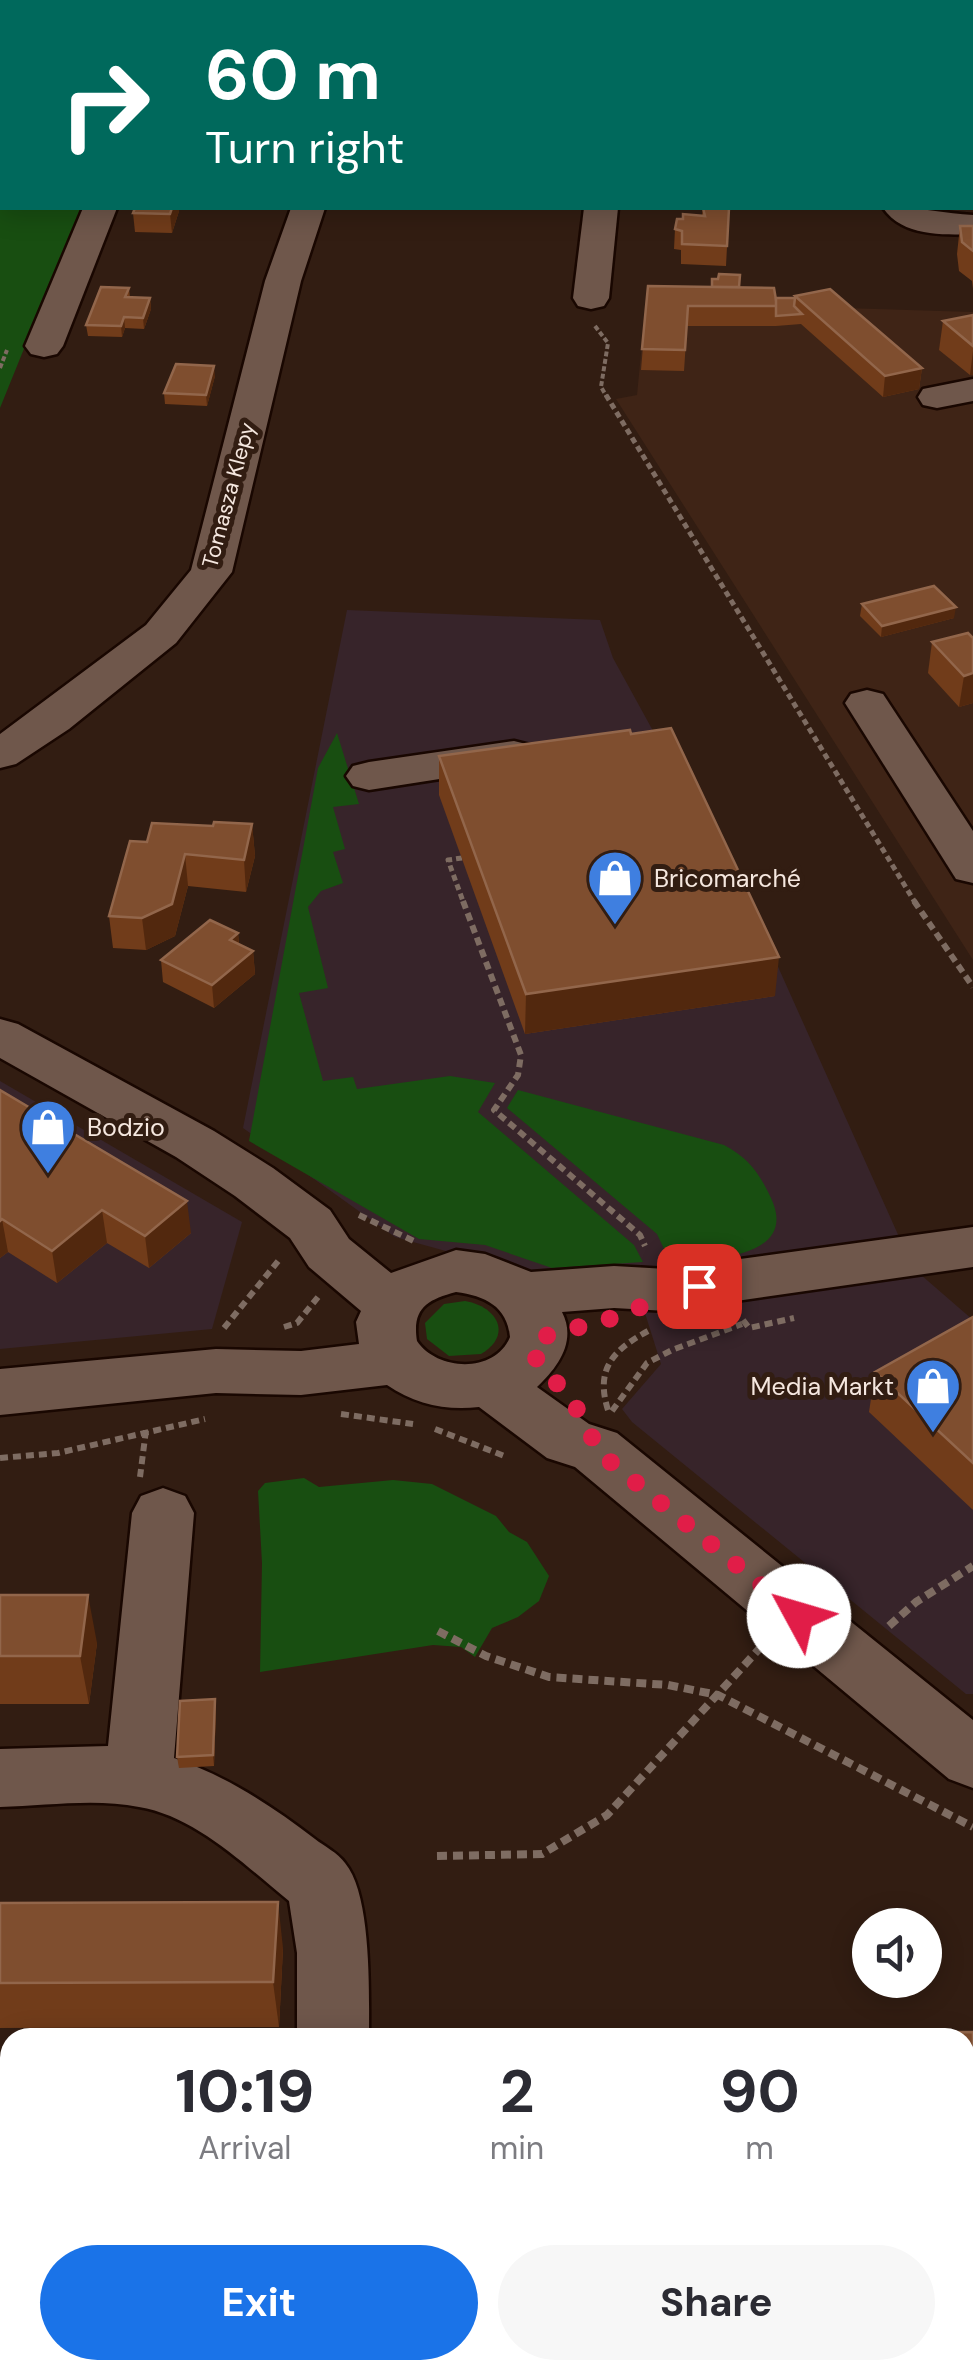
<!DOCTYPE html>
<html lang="en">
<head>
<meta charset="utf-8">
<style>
	:root { --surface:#fff; --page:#f7f7f7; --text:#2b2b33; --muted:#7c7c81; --accent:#1a73e8 }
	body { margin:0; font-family:"DM Sans",sans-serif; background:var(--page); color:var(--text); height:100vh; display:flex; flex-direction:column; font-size:38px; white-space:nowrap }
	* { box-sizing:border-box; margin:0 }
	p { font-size:32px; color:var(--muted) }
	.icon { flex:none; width:55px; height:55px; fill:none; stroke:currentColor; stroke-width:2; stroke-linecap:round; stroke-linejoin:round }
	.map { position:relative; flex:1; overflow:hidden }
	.details { position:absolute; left:0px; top:2028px; width:975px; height:352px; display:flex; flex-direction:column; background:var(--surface); border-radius:30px 30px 0 0; box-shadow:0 5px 25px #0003 }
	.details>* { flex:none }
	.banner { position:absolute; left:0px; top:0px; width:975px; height:210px; box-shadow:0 5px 25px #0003; background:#00695c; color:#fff; overflow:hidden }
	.tools { position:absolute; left:852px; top:1908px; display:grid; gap:20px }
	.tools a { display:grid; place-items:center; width:90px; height:90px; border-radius:50%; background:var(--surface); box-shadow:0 5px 25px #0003; font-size:50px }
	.pin { position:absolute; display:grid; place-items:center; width:85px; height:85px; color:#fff; margin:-42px; border-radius:20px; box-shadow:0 5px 15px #0006 }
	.me { position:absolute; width:110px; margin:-55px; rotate:309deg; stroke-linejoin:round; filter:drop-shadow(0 0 8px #0008) }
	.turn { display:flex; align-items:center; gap:35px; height:210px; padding:0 40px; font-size:45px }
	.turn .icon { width:130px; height:130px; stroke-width:2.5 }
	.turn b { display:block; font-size:70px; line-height:85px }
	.eta { display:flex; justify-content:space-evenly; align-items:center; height:170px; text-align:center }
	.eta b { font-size:60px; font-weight:700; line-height:70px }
	.button { display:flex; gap:20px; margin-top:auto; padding:20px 40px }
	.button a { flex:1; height:115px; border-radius:60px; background:var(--accent); color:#fff; font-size:40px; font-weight:700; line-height:115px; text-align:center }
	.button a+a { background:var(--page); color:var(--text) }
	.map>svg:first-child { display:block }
</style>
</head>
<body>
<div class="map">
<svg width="973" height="2379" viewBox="0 0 973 2379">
	<rect width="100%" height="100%" fill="#321d12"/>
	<g fill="#37242a">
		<polygon points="347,610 600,620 613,658 758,922 913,1268 973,1320 973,1694 966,1694 632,1422 622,1409 661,1364 633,1275 547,1279 395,1237 243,1128"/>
		<polygon points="0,1081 242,1222 212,1329 0,1349"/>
	</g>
	<g fill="#3f2416">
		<polygon points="646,302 973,312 973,960 616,399 637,395"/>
		<polygon points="965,2223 973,2223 973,2379 453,2379 453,2370 965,2370"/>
	</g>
	<g fill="#184e11">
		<polygon points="0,0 168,0 2,2 2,208 81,208 0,408"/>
		<polygon points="337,733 359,804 333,807 345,849 333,852 343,883 321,891 308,907 328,988 299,993 323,1081 353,1077 357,1089 450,1076 495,1083 478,1112 634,1245 643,1262 552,1268 485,1245 419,1239 249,1141 318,768"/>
		<path d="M 518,1090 L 724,1145 C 748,1158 758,1171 770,1196 C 801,1258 713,1258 672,1266 L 657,1234 L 507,1108 Z"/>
		<path d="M 465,1301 C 496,1306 514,1334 481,1354 L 449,1356 L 427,1339 L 425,1323 L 444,1304 Z"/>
		<polygon points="304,1478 319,1487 393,1480 432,1484 496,1516 509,1532 527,1542 549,1576 539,1601 518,1617 492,1628 475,1657 461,1647 433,1645 260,1672 262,1563 258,1491 265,1483"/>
	</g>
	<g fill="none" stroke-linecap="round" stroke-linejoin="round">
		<g stroke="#190701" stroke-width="5">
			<g id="minor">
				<rect x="609" y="0" width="30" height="2"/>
				<polygon points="867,0 897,0 898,2 868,2"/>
				<polygon points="83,208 117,208 63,346 57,354 44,357 31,354 25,346"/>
				<polygon points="291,208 325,208 301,281 232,572 176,643 69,729 16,764 0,768 0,734 146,625 191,570 265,281"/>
				<polygon points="584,208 618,208 609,298 604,306 591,309 578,306 573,298"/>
				<path d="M 883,208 C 914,206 942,213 973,215 L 973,235 C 942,234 903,237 883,208 Z"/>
				<polygon points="973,379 973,401 937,408 923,405 918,397 923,389"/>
				<polygon points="867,690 883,694 973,831 973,883 956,879 845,703 851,694"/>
				<polygon points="514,741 530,745 537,755 530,765 369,790 353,786 346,776 353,766 369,762"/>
				<path d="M 0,1019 L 18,1024 L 214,1131 L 273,1168 L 330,1210 L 349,1239 L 391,1273 L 456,1250 L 485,1254 L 531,1272 L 614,1266 L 667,1269 L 973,1227 L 973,1267 L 667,1311 L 614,1308 L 562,1312 C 577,1341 558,1367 537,1387 L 589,1424 L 617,1433 L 973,1720 L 973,1788 L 949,1779 L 575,1467 L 547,1458 L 479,1407 C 446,1411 415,1404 387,1385 L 301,1395 L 216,1393 L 0,1415 L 0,1369 L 216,1349 L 301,1351 L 359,1344 L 356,1322 L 361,1311 L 309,1267 L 290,1238 L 235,1196 L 176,1157 L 0,1058 ZM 456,1292 C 485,1296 507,1306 510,1337 C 495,1374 437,1371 417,1341 C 412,1309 426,1300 456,1292 Z"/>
				<path d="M 163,1488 L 185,1496 L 194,1513 L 174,1758 C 226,1776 271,1805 315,1839 C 324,1846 338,1853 345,1863 C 372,1895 369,1995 369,2038 L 297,2038 L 297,1953 L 289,1901 C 246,1866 195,1816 139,1807 C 94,1798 46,1806 0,1807 L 0,1749 L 108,1746 L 132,1513 L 141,1496 Z"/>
				<rect x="290" y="2370" width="80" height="9"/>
			</g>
		</g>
		<g stroke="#7e6c62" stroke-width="4" stroke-dasharray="5 2.5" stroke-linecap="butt">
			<polyline points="595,326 608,343 601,387 607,397"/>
			<polyline points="0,368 7,350"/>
		</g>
		<g stroke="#7e6c62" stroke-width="5" stroke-dasharray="6 4" stroke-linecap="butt">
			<polyline points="606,395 916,904"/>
			<polyline points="462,858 448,860 464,904"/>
		</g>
		<g stroke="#7e6c62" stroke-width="6" stroke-dasharray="8 5" stroke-linecap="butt">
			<polyline points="463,901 521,1055 518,1075 494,1110 640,1235 645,1246"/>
			<polyline points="914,901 973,987"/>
			<polyline points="359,1215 416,1242"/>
			<polyline points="743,1320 749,1328 794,1318"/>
			<polyline points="284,1327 297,1323 318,1297"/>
			<polyline points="224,1328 279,1260"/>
			<path d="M 608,1410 C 595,1369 613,1350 648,1331"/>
			<polyline points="612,1411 647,1363 672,1350 742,1324"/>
			<polyline points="341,1414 413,1424"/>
			<polyline points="435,1429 507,1457"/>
			<polyline points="0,1458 58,1453 205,1419"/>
			<polyline points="140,1477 146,1430"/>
		</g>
		<g stroke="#7e6c62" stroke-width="8" stroke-dasharray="10 6" stroke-linecap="butt">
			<polyline points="889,1626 916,1602 973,1566"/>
			<polyline points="438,1631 486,1656 549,1677 668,1685 718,1695 973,1827"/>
			<polyline points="437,1856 542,1854 607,1815 760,1648"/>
			<polyline points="0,2061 10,2061"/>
		</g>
		<use href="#minor" fill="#6f574b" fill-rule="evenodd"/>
	</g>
	<g fill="#713c1a">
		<rect x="415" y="0" width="70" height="2"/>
		<polygon points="673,0 722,0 722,2 672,2"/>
		<polygon points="703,208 729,208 726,266 681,264 681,250 674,249 675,229 683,219 702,215"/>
		<polygon points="179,211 172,233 135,232 133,213"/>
		<polygon points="960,226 973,226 973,289 972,281 959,271 957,254"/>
		<polygon points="648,286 739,287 776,298 795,298 795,296 922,368 919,389 883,397 801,324 776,326 687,326 684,371 641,370"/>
		<polygon points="129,288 130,298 150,298 151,309 144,329 125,328 122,337 88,336 86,325"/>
		<polygon points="973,315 973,375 970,375 939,350 943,321"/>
		<polygon points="215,376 207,406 165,404 164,393"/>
		<polygon points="862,604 954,618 881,637 860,616"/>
		<polygon points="973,638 973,703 959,707 928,673 932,642"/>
		<polygon points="439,756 775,996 525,1034 439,795"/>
		<polygon points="252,824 255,856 246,892 188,886 175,936 146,950 113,948 109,916 147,842 213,826"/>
		<polygon points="238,933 239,944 253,951 255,974 214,1008 163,982 161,960"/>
		<polygon points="0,1090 191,1233 149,1268 107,1243 57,1283 8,1252 0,1258"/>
		<polygon points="973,1317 973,1510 869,1412 875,1372"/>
		<polygon points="0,1595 97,1643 89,1704 0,1704"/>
		<polygon points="215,1699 216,1711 214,1766 179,1768 177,1757"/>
		<polygon points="0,1903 283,1948 279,2027 0,2028"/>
		<polygon points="973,2032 973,2154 965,2154 965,2038"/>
		<rect x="0" y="2212" width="10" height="131"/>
	</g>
	<g fill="#52280e">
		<polygon points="172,208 179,208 179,211 172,233 170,214"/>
		<polygon points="150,298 151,309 144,329 143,318"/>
		<polygon points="124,317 125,328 122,337 121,326"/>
		<polygon points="973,351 973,375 970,375"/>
		<polygon points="214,366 215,376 207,406 206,395"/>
		<polygon points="922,368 919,389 883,397 885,376"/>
		<polygon points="956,607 954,618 881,637 882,626"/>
		<polygon points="973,673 973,703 959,707 964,676"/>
		<polygon points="252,824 255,856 246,892 244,860"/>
		<polygon points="185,854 188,886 175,936 146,950 142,918"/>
		<polygon points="238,933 240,956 230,940"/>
		<polygon points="253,951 255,974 214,1008 212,985"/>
		<polygon points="779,957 775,996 525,1034 526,994"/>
		<polygon points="187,1201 191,1233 149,1268 145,1236"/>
		<polygon points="102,1210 107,1243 57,1283 52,1251"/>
		<polygon points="2,1219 8,1252 0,1258 0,1221"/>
		<polygon points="88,1595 97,1643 89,1704 80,1656"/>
		<polygon points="215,1699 216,1711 214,1766 213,1755"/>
		<polygon points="278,1902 283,1948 279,2027 273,1982"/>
	</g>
	<g fill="#7f4e2f" stroke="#92664b" stroke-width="2.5">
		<polygon points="299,0 322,0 322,2 298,2"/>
		<polygon points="532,0 585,0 584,2 532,2"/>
		<polygon points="807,0 841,0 842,2 807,2"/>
		<polygon points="925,0 953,0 953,2 958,2 925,2"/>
		<polygon points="135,208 172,208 170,214 133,213"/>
		<polygon points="703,208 729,208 727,246 682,244 682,231 675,229 677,219 683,219 683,214 705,216"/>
		<polygon points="960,226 973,226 973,251 962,242"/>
		<polygon points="719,274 740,275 739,287 712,287 712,279 718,279"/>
		<polygon points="648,286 774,288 777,306 688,306 685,350 642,349"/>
		<polygon points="101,287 129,288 125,297 150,298 143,318 124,317 121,326 86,325"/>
		<polygon points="830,289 922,368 885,376 795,296"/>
		<polygon points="776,298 795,298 794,306 802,314 776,316"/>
		<polygon points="973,315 973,346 943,321"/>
		<polygon points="176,364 214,366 206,395 164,393"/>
		<polygon points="934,586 956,607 882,626 862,604"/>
		<polygon points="968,633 973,638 973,673 964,676 932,642"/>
		<polygon points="671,728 779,957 526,994 439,756 630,730 631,734"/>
		<polygon points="214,822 252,824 244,860 185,854 172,904 142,918 109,916 130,841 147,842 152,823 213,826"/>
		<polygon points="210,920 238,933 230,940 253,951 212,985 161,960"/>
		<polygon points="0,1090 187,1201 145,1236 102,1210 52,1251 2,1219 0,1221"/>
		<polygon points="973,1317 973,1463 875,1372"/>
		<polygon points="0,1595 88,1595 80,1656 0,1656"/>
		<polygon points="215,1699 213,1755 177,1757 180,1701"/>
		<polygon points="278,1902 273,1982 0,1983 0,1903"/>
		<polygon points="973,2032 973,2111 965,2111 965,2038 364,2038 364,2034"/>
		<rect x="0" y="2212" width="10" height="91"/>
		<polygon points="393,2370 499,2370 499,2379 392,2379"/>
	</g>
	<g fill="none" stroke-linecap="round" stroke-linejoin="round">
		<path stroke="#e11d48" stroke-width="18" stroke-dasharray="0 32.4" d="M 699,1286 L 666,1290 L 631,1313 L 538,1338 L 532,1353 C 556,1385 586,1410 596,1450 L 799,1616"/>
	</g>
	<defs>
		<g id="shop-pin" transform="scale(2.875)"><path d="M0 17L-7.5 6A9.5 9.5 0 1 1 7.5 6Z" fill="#3f7fe0" stroke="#321d12"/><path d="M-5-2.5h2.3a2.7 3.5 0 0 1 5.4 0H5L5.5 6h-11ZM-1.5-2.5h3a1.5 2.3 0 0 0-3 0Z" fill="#fff"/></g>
	</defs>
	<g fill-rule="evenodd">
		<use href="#shop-pin" x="615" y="878"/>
		<use href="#shop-pin" x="48" y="1127"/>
		<use href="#shop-pin" x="933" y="1386"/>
	</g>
	<g text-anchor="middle" stroke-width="10" stroke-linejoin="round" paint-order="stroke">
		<g font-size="22" fill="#f5e7df" stroke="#321d12">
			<text transform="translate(228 495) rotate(-75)" y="8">Tomasza Klepy</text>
		</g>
		<g font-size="25" fill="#f5e7df" stroke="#321d12" text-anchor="start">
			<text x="654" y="887">Bricomarché</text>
			<text x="87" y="1136">Bodzio</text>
			<text x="894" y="1395" text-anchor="end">Media Markt</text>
		</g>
	</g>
</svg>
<div class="tools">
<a><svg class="icon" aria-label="sound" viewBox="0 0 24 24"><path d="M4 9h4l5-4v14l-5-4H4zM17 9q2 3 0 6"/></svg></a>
</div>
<div class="pin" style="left:699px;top:1286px;background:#d93025"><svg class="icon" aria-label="arrive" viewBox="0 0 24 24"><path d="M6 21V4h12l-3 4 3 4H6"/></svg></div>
<svg class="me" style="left:799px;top:1616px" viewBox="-20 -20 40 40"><circle r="19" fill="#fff"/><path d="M0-13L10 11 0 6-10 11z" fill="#e11d48"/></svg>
<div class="banner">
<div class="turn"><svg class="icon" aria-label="right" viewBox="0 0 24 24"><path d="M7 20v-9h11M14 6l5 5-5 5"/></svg><div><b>60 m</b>Turn right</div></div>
</div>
<section class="details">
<div class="eta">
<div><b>10:19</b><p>Arrival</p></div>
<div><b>2</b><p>min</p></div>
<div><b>90</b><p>m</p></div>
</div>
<div class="button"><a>Exit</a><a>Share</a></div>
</section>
</div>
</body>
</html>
